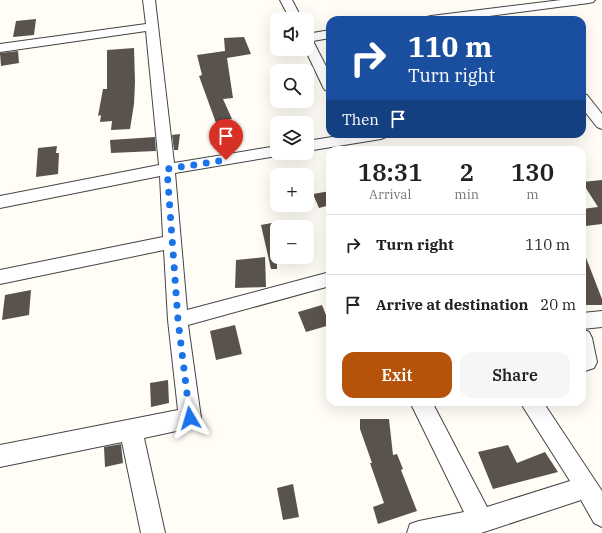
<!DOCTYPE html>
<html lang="en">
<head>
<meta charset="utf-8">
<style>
	:root { --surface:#fff; --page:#f6f6f6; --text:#222; --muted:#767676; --line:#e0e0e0; --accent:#b45309 }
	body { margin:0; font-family:"IBM Plex Serif",serif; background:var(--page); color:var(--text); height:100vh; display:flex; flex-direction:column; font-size:15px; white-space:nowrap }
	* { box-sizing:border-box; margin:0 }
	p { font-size:13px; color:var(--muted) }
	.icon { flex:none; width:22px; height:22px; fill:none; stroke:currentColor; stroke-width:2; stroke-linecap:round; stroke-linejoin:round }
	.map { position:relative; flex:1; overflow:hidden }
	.drawer { position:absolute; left:326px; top:146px; width:260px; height:260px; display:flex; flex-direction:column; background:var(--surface); border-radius:12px; box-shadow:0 4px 16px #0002 }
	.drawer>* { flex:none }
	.hud { position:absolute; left:326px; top:16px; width:260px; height:122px; border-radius:12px; box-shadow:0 4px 16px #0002; background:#1a4fa0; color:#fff; overflow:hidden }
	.controls { position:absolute; left:270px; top:12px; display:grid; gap:8px }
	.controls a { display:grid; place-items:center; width:44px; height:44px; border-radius:8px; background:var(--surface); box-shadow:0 4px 16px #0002; font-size:20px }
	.pin { position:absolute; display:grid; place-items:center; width:34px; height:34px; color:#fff; margin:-41px -17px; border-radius:50% 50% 50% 0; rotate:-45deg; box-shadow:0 0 4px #0007 }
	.pin .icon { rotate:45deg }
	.me { position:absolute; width:44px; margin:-22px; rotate:353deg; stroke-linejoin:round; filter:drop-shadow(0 0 3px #0008) }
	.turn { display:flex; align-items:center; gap:14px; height:84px; padding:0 16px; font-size:18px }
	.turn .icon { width:52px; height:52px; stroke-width:2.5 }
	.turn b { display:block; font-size:28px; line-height:34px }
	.then { display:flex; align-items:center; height:38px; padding:0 16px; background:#0003; gap:8px; font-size:15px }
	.eta { display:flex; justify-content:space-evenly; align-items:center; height:68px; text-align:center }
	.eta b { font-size:24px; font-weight:600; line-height:28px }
	.cta { display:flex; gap:8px; margin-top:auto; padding:8px 16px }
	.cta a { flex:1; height:46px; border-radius:12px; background:var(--accent); color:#fff; font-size:16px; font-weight:600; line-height:46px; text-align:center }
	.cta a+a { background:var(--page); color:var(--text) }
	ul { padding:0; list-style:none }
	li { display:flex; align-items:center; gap:12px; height:60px; padding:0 16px; border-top:1px solid var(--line) }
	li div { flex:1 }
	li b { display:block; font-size:15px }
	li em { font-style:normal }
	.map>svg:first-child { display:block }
</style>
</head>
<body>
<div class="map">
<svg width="602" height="533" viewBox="0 0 602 533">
	<rect width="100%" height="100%" fill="#fffdf5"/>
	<g fill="#5a524d">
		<polygon points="36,19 34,35 13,37 16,21"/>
		<polygon points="244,37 251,54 227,58 233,98 223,99 232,119 216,123 199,76 202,75 197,55 225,51 224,38"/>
		<polygon points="134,48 135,82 134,104 130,129 111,130 112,121 100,122 101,115 98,116 103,89 107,89 107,50"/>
		<polygon points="18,51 19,63 1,66 0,53"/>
		<polygon points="180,134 178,150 174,150 172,135"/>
		<polygon points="155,137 156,151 111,153 110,140"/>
		<polygon points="57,146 56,153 59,153 58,174 36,177 38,148"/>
		<polygon points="602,180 602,224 586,226 582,220 582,209 598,207 582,182"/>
		<polygon points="330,191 330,205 319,208 313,194"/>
		<polygon points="277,222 277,269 271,269 261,225"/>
		<polygon points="582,250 583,250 602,299 602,305 585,305 582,297"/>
		<polygon points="265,257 266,287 235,288 236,260"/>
		<polygon points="31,290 29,315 2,320 5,295"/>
		<polygon points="322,305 330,325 306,332 298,312"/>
		<polygon points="235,325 242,354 216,360 210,331"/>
		<polygon points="168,380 169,403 151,407 150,383"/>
		<polygon points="360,419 389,419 393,455 397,454 403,469 401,470 417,511 378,524 373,507 384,503 370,463 372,463 360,429"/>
		<polygon points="121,444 123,463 105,467 104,447"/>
		<polygon points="508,445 517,463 545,452 558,472 493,489 478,452"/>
		<polygon points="293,484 299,517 283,520 277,488"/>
	</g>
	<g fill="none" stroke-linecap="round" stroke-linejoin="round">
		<g stroke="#444" stroke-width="2">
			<g id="minor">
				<polygon points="143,0 155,0 174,163 277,146 277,153 283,153 277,156 175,173 187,310 330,272 330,286 188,325 201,418 198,425 190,428 144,438 165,533 141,533 122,442 0,467 0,445 178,410 168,320 164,250 0,284 0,270 163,237 160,176 0,208 0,196 159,165 146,31 0,52 0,44 146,24"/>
				<polygon points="280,0 292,0 302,19 290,19"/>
				<polygon points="561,0 595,0 593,2 589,3 459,20 425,20 427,17 431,16"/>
				<polygon points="330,30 330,38 313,41 330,74 330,91 325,90 323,87 305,49 307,49 307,34"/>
				<polygon points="582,94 587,95 602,114 602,129 597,127 582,108"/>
				<polygon points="351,134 388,134 386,137 381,139 307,151 307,141"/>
				<polygon points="602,311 602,327 582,329 582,313"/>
				<polygon points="582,329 589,332 592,338 597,362 594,368 582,372"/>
				<polygon points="410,402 432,402 487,507 570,481 520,402 543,402 602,491 602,527 594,523 581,500 481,533 407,533 410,524 419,521 464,512"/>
			</g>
		</g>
		<use href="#minor" fill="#fff" fill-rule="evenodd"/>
	</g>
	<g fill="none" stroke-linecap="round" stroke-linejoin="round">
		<polyline stroke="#1a73e8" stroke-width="7" stroke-dasharray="0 12.6" points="190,418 178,320 167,169 226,160"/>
	</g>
</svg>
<div class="controls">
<a><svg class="icon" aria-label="sound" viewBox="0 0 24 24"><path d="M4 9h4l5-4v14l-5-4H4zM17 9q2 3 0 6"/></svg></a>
<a><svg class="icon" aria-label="search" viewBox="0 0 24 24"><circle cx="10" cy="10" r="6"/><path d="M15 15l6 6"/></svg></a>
<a><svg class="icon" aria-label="layers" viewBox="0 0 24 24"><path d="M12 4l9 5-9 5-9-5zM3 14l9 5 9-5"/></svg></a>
<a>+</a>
<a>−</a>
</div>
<div class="pin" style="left:226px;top:160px;background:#d93025"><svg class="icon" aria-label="arrive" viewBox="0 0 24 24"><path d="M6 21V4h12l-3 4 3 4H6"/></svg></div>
<svg class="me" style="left:190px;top:418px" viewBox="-20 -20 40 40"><path d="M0-17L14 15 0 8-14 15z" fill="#1a73e8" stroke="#fff" stroke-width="4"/></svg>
<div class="hud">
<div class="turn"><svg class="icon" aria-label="right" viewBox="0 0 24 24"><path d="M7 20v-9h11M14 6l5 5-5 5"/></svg><div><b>110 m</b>Turn right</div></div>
<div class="then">Then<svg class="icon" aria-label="arrive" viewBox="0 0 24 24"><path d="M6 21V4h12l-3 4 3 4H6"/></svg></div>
</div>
<section class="drawer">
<div class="eta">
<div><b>18:31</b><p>Arrival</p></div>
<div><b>2</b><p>min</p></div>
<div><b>130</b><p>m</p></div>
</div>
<ul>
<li><svg class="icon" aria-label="right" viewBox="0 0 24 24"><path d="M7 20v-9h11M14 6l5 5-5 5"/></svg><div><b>Turn right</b></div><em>110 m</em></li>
<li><svg class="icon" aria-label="arrive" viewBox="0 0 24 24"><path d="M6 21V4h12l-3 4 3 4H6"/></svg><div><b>Arrive at destination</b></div><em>20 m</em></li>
</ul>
<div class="cta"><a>Exit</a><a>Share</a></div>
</section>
</div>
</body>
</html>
